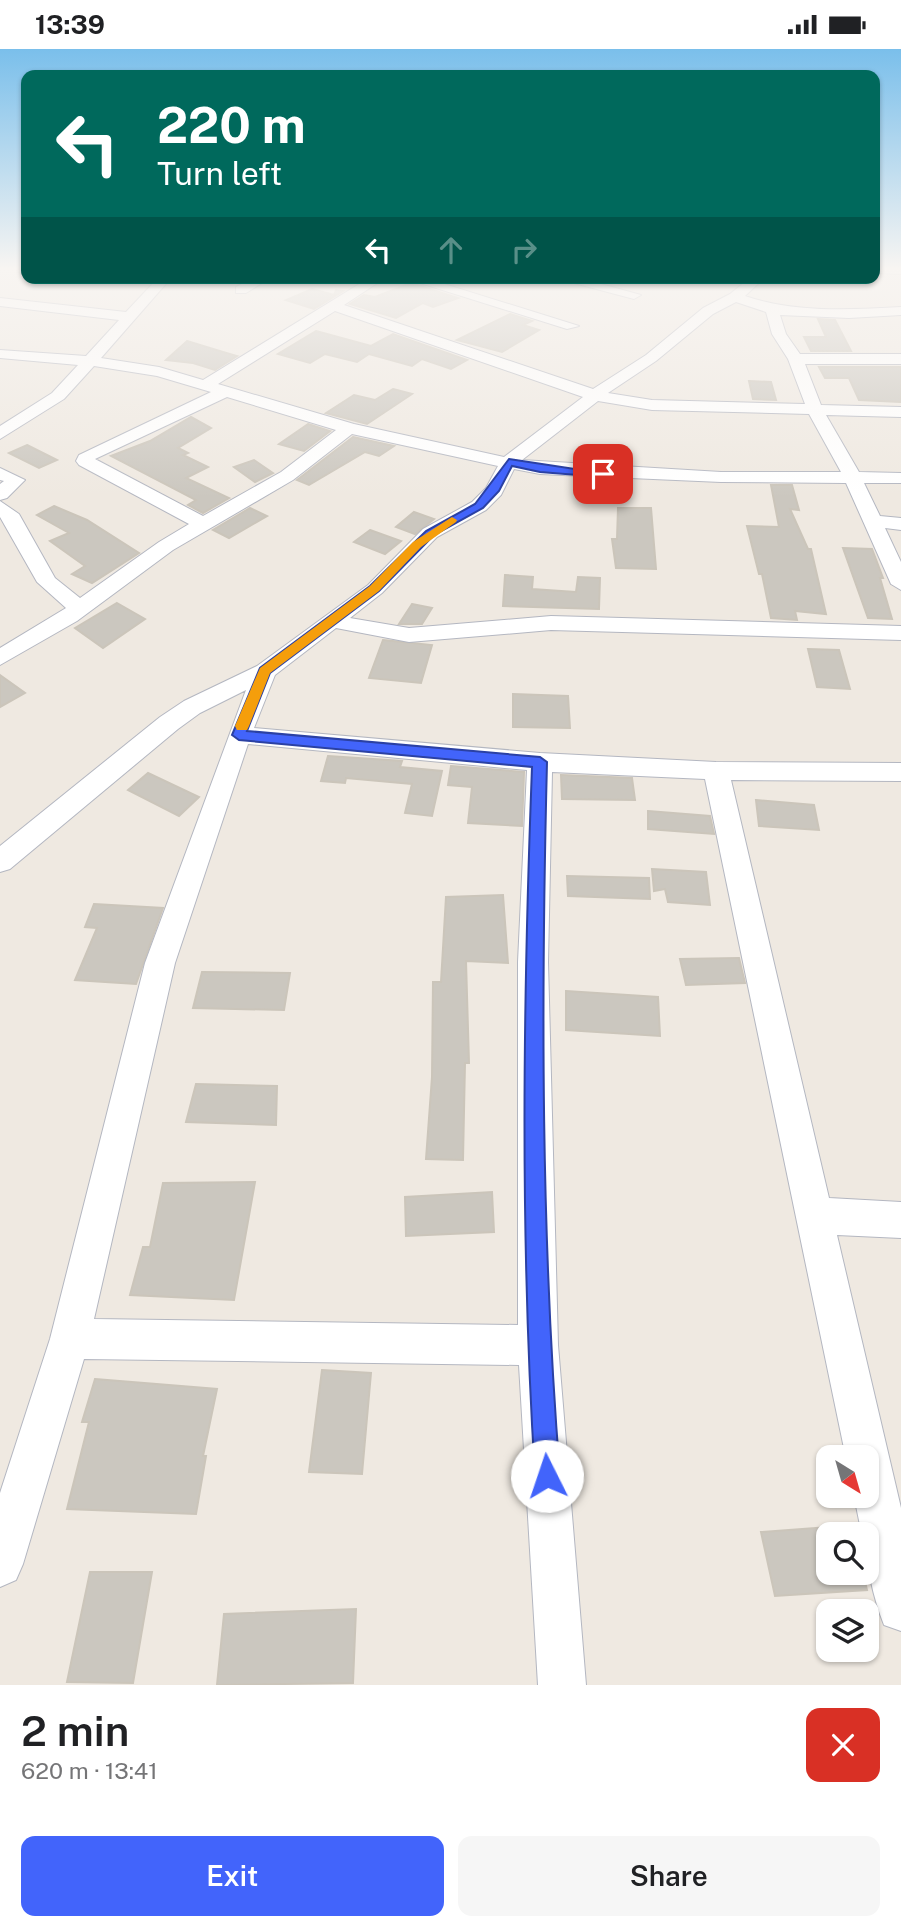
<!DOCTYPE html>
<html lang="en">
<head>
<meta charset="utf-8">
<style>
	:root { --surface:#fff; --page:#f6f6f6; --text:#202124; --muted:#757577; --accent:#4264fb }
	body { margin:0; font-family:"Public Sans",sans-serif; background:var(--page); color:var(--text); height:100vh; display:flex; flex-direction:column; font-size:26px; white-space:nowrap }
	* { box-sizing:border-box; margin:0 }
	p { font-size:23px; color:var(--muted) }
	.icon { flex:none; width:38px; height:38px; fill:none; stroke:currentColor; stroke-width:2; stroke-linecap:round; stroke-linejoin:round }
	.map { position:relative; height:1636px; overflow:hidden }
	.details { display:flex; flex-direction:column; background:var(--surface); flex:1 }
	.details>* { flex:none }
	.hud { position:absolute; left:21px; top:21px; width:859px; height:214px; border-radius:14px; box-shadow:0 2px 5px #0004; background:#00695c; color:#fff; overflow:hidden }
	.needle { width:46px; rotate:143deg }
	.fabs { position:absolute; left:816px; top:1396px; display:grid; gap:14px }
	.fabs a { display:grid; place-items:center; width:63px; height:63px; border-radius:14px; background:var(--surface); box-shadow:0 2px 5px #0004; font-size:35px }
	.pin { position:absolute; display:grid; place-items:center; width:60px; height:60px; color:#fff; margin:-30px; border-radius:14px; box-shadow:0 4px 10px #0006 }
	.me { position:absolute; width:77px; margin:-38px; rotate:356deg; stroke-linejoin:round; filter:drop-shadow(0 0 5px #0008) }
	.turn { display:flex; align-items:center; gap:24px; height:147px; padding:0 21px; font-size:32px }
	.turn .icon { width:91px; height:91px; stroke-width:2.5 }
	.turn b { display:block; font-size:49px; line-height:60px }
	.lanes { display:flex; align-items:center; height:66px; padding:0 21px; background:#0003; justify-content:center; gap:35px; direction:ltr }
	.lanes .off { opacity:.35 }
	.round { display:grid; place-items:center; flex:none; width:74px; height:74px; border-radius:14px; background:var(--page) }
	.head { display:flex; align-items:center; justify-content:space-between; height:119px; padding:0 21px }
	h1 { font-size:42px; font-weight:600; line-height:52px }
	.button { display:flex; gap:14px; margin-top:auto; padding:14px 21px }
	.button a { flex:1; height:80px; border-radius:14px; background:var(--accent); color:#fff; font-size:28px; font-weight:600; line-height:80px; text-align:center }
	.button a+a { background:var(--page); color:var(--text) }
	.status { display:flex; justify-content:space-between; align-items:center; height:49px; padding:0 35px; background:var(--surface); direction:ltr }
	.status svg { height:19px; fill:currentColor }
	.map>svg:first-child { display:block }
</style>
</head>
<body>
<div class="status"><b>13:39</b><svg viewBox="0 0 49 12"><path d="M0 12V9h3v3zM5 12V6h3v6zM10 12V3h3v9zM15 12V0h3v12zM26 1h20v11H26zM47 4h2v5h-2z"/></svg></div>
<div class="map">
<svg width="901" height="1636" viewBox="0 0 901 1636">
	<rect width="100%" height="100%" fill="#efe9e1"/>
	<g fill="#cbc7bf" stroke="#cbc5ba" stroke-width="2">
		<polygon points="411,234 458,249 433,258 423,254 396,269 350,255 364,246 375,248"/>
		<polygon points="312,240 334,246 336,241 343,242 314,260 286,251"/>
		<polygon points="510,265 532,272 523,276 539,281 502,303 457,291"/>
		<polygon points="818,270 835,271 851,302 811,302 804,288 826,288"/>
		<polygon points="316,282 371,297 393,285 467,311 451,320 422,310 412,317 369,305 357,313 325,305 310,314 278,305"/>
		<polygon points="187,292 223,303 237,307 215,321 193,314 166,311"/>
		<polygon points="819,318 901,318 901,353 859,351 849,329 825,329"/>
		<polygon points="749,332 771,333 776,351 753,350"/>
		<polygon points="393,340 412,345 367,375 326,364 354,346 375,351"/>
		<polygon points="191,368 211,379 178,399 188,404 183,406 208,418 186,429 229,449 203,464 188,456 196,451 111,407 150,392"/>
		<polygon points="308,375 330,382 304,402 279,395"/>
		<polygon points="353,388 394,397 379,407 365,403 309,436 297,431"/>
		<polygon points="27,396 57,411 39,419 9,404"/>
		<polygon points="254,411 273,424 255,433 234,418"/>
		<polygon points="771,436 792,436 799,461 790,460 808,500 811,500 826,565 795,562 797,571 771,569 762,525 759,525 747,477 779,478"/>
		<polygon points="54,457 87,471 139,504 92,534 72,525 85,517 50,492 69,484 37,466"/>
		<polygon points="250,459 267,467 229,489 213,481"/>
		<polygon points="618,459 651,459 656,520 616,519 612,490 617,490"/>
		<polygon points="414,463 434,470 415,485 396,478"/>
		<polygon points="370,481 401,492 385,505 354,493"/>
		<polygon points="843,499 872,500 883,529 880,529 892,570 868,569"/>
		<polygon points="505,526 533,528 532,540 576,543 578,528 600,529 599,560 503,557"/>
		<polygon points="117,554 145,570 103,599 75,579"/>
		<polygon points="412,555 432,559 422,575 399,575"/>
		<polygon points="383,591 432,596 421,634 369,629"/>
		<polygon points="808,600 839,601 850,640 817,638"/>
		<polygon points="0,626 25,644 0,658"/>
		<polygon points="513,645 568,647 570,679 513,678"/>
		<polygon points="328,707 402,712 400,718 442,722 432,767 405,764 412,735 346,729 345,734 321,732"/>
		<polygon points="451,717 524,723 522,777 468,774 472,738 448,736"/>
		<polygon points="148,724 199,748 179,767 128,741"/>
		<polygon points="561,726 632,729 635,751 562,750"/>
		<polygon points="756,751 814,756 819,781 759,777"/>
		<polygon points="648,762 710,767 714,785 648,780"/>
		<polygon points="652,820 706,823 710,856 668,853 665,840 654,842"/>
		<polygon points="567,827 649,829 650,850 568,847"/>
		<polygon points="503,846 508,914 466,912 469,1014 465,1014 463,1111 426,1110 432,1028 433,933 441,933 446,848"/>
		<polygon points="94,855 163,859 136,935 75,931 97,879 85,878"/>
		<polygon points="739,909 745,934 686,936 680,910"/>
		<polygon points="202,923 290,924 284,961 193,959"/>
		<polygon points="566,942 658,948 660,987 566,981"/>
		<polygon points="196,1035 277,1037 276,1076 186,1073"/>
		<polygon points="255,1133 234,1251 130,1246 143,1198 150,1198 163,1134"/>
		<polygon points="492,1143 494,1183 406,1187 405,1148"/>
		<polygon points="322,1321 371,1324 362,1425 309,1423"/>
		<polygon points="95,1330 217,1340 203,1407 206,1407 196,1465 67,1460 89,1373 82,1373"/>
		<polygon points="828,1478 828,1524 863,1524 867,1541 775,1547 761,1483"/>
		<polygon points="90,1523 152,1523 133,1634 67,1633"/>
		<polygon points="356,1560 353,1634 217,1636 224,1565"/>
	</g>
	<g fill="none" stroke-linecap="round" stroke-linejoin="round">
		<g stroke="#b4b7c1" stroke-width="2">
			<g id="minor">
				<polygon points="875,219 901,219 901,225 875,224"/>
				<path d="M 158,229 L 171,229 L 101,309 L 159,318 L 203,331 L 369,229 L 385,229 L 344,256 L 593,340 L 646,306 L 703,259 L 730,245 L 750,229 L 764,229 L 745,247 C 795,264 849,261 901,258 L 901,266 L 849,269 L 780,266 L 786,285 L 800,305 L 901,305 L 901,315 L 805,315 L 821,356 L 901,358 L 901,368 L 826,366 L 859,423 L 901,424 L 901,434 L 864,434 L 880,467 L 901,469 L 901,481 L 885,479 L 901,513 L 901,541 L 891,535 L 846,434 L 721,433 L 540,425 L 514,420 L 501,446 L 486,461 L 437,488 L 382,544 L 350,569 L 409,579 L 551,567 L 901,577 L 901,591 L 551,581 L 409,593 L 336,579 L 275,626 L 254,679 L 540,704 L 716,713 L 901,714 L 901,732 L 731,731 L 829,1149 L 901,1153 L 901,1189 L 837,1186 L 901,1459 L 901,1582 L 884,1576 C 873,1548 866,1516 866,1486 L 862,1486 L 854,1447 L 866,1447 L 866,1409 L 846,1409 L 705,730 L 552,723 L 548,913 L 558,1296 L 586,1636 L 538,1636 L 519,1316 L 84,1310 L 23,1515 L 16,1531 L 0,1538 L 0,1444 L 50,1290 L 145,914 L 246,641 L 200,664 L 178,680 L 10,820 L 0,823 L 0,797 L 160,668 L 184,652 L 257,617 L 368,536 L 423,480 L 472,453 L 486,439 L 498,417 L 352,385 L 293,431 L 173,501 L 77,572 L 0,616 L 0,599 L 66,559 L 37,533 L 0,468 L 0,452 L 19,465 L 55,529 L 80,549 L 159,493 L 189,475 L 79,416 L 76,412 L 79,406 L 211,343 L 157,327 L 94,317 L 64,350 L 0,390 L 0,377 L 52,344 L 78,316 L 0,309 L 0,301 L 86,307 L 119,271 L 0,257 L 0,249 L 126,263 ZM 736,253 L 766,263 L 772,285 L 788,310 L 805,355 L 652,351 L 608,344 L 656,312 L 713,265 ZM 335,262 L 583,348 L 504,408 L 354,375 L 218,335 ZM 227,348 L 336,381 L 281,423 L 203,467 L 95,410 ZM 598,352 L 652,361 L 809,365 L 841,423 L 721,423 L 522,411 ZM 248,695 L 527,721 L 518,913 L 518,1276 L 94,1270 L 175,914 Z"/>
				<polygon points="254,229 270,229 246,244 236,244 236,238"/>
				<polygon points="404,229 425,229 579,277 567,280"/>
				<polygon points="555,229 579,229 641,246 634,250"/>
				<polygon points="0,419 25,431 7,449 0,451 0,435 4,432 0,431"/>
			</g>
		</g>
		<use href="#minor" fill="#fff" fill-rule="evenodd"/>
	</g>
	<linearGradient id="sky" x2="0" y2="1"><stop stop-color="#7abfeb"/><stop offset="0.49" stop-color="#f8f5f2"/><stop offset="1" stop-color="#f8f5f2" stop-opacity="0"/></linearGradient>
	<rect width="901" height="448" fill="url(#sky)"/>
	<path fill="#4264fb" stroke="#2b41a3" stroke-width="2" d="M 509,410 L 608,425 L 603,428 L 540,423 L 512,417 L 499,442 L 483,459 L 434,486 L 379,542 L 270,624 L 247,682 L 540,708 L 547,713 C 541,951 541,1190 560,1427 L 556,1436 L 547,1439 L 538,1436 L 535,1427 C 520,1191 523,954 532,718 L 239,691 L 232,686 L 260,619 L 370,537 L 426,482 L 475,455 Z"/>
	<polygon fill="#f59e0b" points="452,468 457,471 456,473 421,498 379,542 270,624 249,677 247,681 237,681 235,677 260,619 370,537 413,493"/>
</svg>
<div class="fabs">
<a><svg class="needle" viewBox="-14 -14 28 28"><path d="M0-13l5 13h-10z" fill="#e53935"/><path d="M0 13l5-13h-10z" fill="#757577"/></svg></a>
<a><svg class="icon" aria-label="search" viewBox="0 0 24 24"><circle cx="10" cy="10" r="6"/><path d="M15 15l6 6"/></svg></a>
<a><svg class="icon" aria-label="layers" viewBox="0 0 24 24"><path d="M12 4l9 5-9 5-9-5zM3 14l9 5 9-5"/></svg></a>
</div>
<div class="pin" style="left:603px;top:425px;background:#d93025"><svg class="icon" aria-label="arrive" viewBox="0 0 24 24"><path d="M6 21V4h12l-3 4 3 4H6"/></svg></div>
<svg class="me" style="left:547px;top:1427px" viewBox="-20 -20 40 40"><circle r="19" fill="#fff"/><path d="M0-13L10 11 0 6-10 11z" fill="#4264fb"/></svg>
<div class="hud">
<div class="turn"><svg class="icon" aria-label="left" viewBox="0 0 24 24"><path d="M17 20v-9H6M10 6l-5 5 5 5"/></svg><div><b>220 m</b>Turn left</div></div>
<div class="lanes"><svg class="icon" aria-label="left" viewBox="0 0 24 24"><path d="M17 20v-9H6M10 6l-5 5 5 5"/></svg><svg class="icon off" aria-label="ahead" viewBox="0 0 24 24"><path d="M12 20V5M6 11l6-6 6 6"/></svg><svg class="icon off" aria-label="right" viewBox="0 0 24 24"><path d="M7 20v-9h11M14 6l5 5-5 5"/></svg></div>
</div>
</div>
<section class="details">
<div class="head"><div><h1>2 min</h1><p>620 m · 13:41</p></div><a class="round" style="background:#d93025;color:#fff"><svg class="icon" aria-label="close" viewBox="0 0 24 24"><path d="M6 6l12 12M18 6L6 18"/></svg></a></div>
<div class="button"><a>Exit</a><a>Share</a></div>
</section>
</body>
</html>
